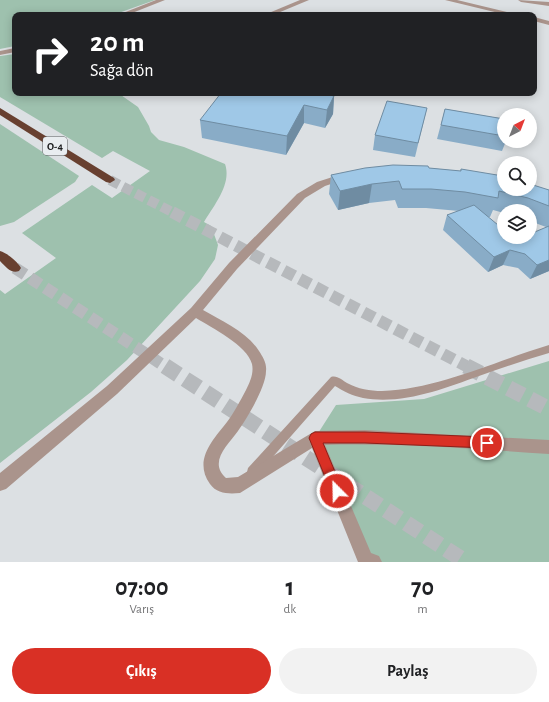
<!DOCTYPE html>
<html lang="tr">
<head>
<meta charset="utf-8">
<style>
	:root { --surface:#fff; --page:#f2f2f2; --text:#202124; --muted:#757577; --accent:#d93025 }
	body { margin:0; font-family:"Alegreya Sans",sans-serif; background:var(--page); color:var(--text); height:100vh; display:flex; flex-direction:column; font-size:15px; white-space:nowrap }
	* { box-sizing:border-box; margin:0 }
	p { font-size:13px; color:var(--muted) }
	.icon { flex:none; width:22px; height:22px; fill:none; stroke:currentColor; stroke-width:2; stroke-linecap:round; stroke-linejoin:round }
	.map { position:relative; height:562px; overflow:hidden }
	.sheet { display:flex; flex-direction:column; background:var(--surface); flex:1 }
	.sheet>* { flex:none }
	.guide { position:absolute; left:12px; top:12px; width:525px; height:84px; border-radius:8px; box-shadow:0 2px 10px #0003; background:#202124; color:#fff; overflow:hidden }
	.needle { width:26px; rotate:42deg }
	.controls { position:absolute; left:497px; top:108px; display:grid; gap:8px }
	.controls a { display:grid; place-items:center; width:40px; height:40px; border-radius:50%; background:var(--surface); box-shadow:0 2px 10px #0003; font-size:20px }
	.pin { position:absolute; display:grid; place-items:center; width:34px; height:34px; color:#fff; margin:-17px; border:2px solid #fff; border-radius:50%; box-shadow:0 1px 4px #0007 }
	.me { position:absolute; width:44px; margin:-22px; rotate:337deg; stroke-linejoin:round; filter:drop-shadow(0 0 3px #0008) }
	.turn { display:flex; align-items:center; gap:14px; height:84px; padding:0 12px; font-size:18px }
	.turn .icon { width:52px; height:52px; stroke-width:2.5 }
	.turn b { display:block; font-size:28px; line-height:34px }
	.eta { display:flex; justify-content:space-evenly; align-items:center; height:68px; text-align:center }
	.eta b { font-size:24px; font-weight:600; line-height:28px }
	.cta { display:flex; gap:8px; margin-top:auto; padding:8px 12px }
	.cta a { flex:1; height:46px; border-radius:24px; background:var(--accent); color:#fff; font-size:16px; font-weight:600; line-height:46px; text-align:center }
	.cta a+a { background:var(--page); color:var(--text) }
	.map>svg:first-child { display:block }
</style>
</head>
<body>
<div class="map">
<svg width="549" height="562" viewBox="0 0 549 562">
	<rect width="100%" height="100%" fill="#dce0e3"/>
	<g fill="#9ec1ae">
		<polygon points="0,0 155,0 113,15 15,15 15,46 0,49"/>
		<path d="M 15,54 L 15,93 L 118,93 L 138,107 L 149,126 L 151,132 L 159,140 L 184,147 L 225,164 C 232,184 214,205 204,222 L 211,226 L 218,245 L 215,259 L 200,281 L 127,360 L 91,392 L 0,463 L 0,290 L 5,294 L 56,258 L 22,233 L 92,185 L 112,198 L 150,171 L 113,151 L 102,158 L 0,97 L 0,56 Z"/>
		<polygon points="0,124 79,176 75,182 14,222 0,226"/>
		<polygon points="549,361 549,562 363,562 315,438 336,405 424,399"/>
	</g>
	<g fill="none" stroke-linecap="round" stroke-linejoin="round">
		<polyline stroke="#b6b9bc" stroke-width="10" stroke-dasharray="10 4.5" stroke-linecap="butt" points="110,180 174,213"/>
		<g stroke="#b6b9bc" stroke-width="12" stroke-dasharray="12 6" stroke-linecap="butt">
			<polyline points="172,212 468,367"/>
			<polyline points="15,268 166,367"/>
		</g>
		<g stroke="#b6b9bc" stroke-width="16" stroke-dasharray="16 8" stroke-linecap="butt">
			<polyline points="165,366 466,562"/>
			<polyline points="466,366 549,409"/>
		</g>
		<path fill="#aa948c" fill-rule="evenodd" d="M 549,345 L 549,353 C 525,360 502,368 479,376 C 443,389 402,405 363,398 C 353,396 343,391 335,386 L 256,476 L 252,477 L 248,476 L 247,472 L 248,468 L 331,377 C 337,375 342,380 347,383 C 358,389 370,391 382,391 C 439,389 495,361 549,345 Z"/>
		<g fill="#aa948c" fill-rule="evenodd">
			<polygon points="156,0 165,0 127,15 118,15"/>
			<polygon points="300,0 309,0 273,15 264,15"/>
			<polygon points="445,0 457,0 519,15 507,15"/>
			<polygon points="518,0 549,2 549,6 521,2"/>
			<polygon points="534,17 549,21 549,25 534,21"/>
			<polygon points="15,48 15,52 0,55 0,51"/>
			<path d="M 345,173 L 349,174 L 350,176 L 349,178 L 325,186 L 305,198 L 237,269 L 203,310 C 222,321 247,332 259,351 C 263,357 267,364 266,371 C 266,387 247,418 238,431 C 228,445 208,462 226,478 L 238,477 L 315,431 L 365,430 L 549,440 L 549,454 C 475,449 400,443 325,445 L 371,553 L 379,556 L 382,562 L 358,562 L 312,448 L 240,493 C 229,494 217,494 210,484 C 193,460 213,440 227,422 C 234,413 240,401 246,390 C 250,382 254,373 252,364 C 247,345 212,328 196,318 L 117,394 L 6,489 L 0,491 L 0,473 L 107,386 L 191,308 L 229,263 L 297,194 L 317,182 Z"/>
		</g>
		<g fill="#684030" fill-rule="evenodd">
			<polygon points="0,108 114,178 115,180 110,183 106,182 0,115"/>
			<path d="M 0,251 C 7,253 17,261 21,268 L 19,271 C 11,274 6,267 0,261 Z"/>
		</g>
	</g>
	<g fill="#89acc7" fill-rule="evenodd">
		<polygon points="334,96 333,114 325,128 304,123 286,155 202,138 200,120"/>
		<polygon points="427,108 415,157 373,150 375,135"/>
		<polygon points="445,109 504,119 504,141 506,141 502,151 437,139"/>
		<path d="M 429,168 L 460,171 L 461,169 L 549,190 L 549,271 L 530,279 L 518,268 L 503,265 L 488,272 L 443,230 L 447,215 L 459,211 L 426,208 L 398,208 L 395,200 L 369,203 L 338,210 L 329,194 L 331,175 ZM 493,210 L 504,213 L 504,211 L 530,211 L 530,221 L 546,227 L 530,237 L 504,237 L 488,217 L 490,217 Z"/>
	</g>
	<g fill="#6f8ca2">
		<polygon points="334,96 333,114 325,128 327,110"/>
		<polygon points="304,105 304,123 286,155 287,136"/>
		<polygon points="372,184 369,203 338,210 340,191"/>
		<polygon points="510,250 503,265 488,272 494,257"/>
		<polygon points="549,260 549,271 530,279 537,265"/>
	</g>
	<g fill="#9fc8e7" stroke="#6f8ca2">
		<polygon points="221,93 319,93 334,96 327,110 304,105 287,136 200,120"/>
		<polygon points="387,101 427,108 418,143 375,135"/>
		<polygon points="445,109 504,119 504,136 441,125"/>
		<polygon points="393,165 428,166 429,168 461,171 461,169 497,175 504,177 504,189 530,189 530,184 549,190 549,206 528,198 499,191 498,198 465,192 431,189 402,189 399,181 372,184 340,191 331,175 365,168"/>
		<polygon points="474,205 504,230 504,237 530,237 530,234 549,226 549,260 537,265 525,254 510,250 494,257 447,215"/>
	</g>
	<polygon fill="#d93025" stroke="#8d1f18" points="315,432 365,432 487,437 491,439 492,443 491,447 487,448 365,443 323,443 343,491 341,496 337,497 333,496 309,438 311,434"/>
	<g text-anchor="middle" stroke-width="4" stroke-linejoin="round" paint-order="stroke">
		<rect fill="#e9edf0" stroke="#5a5c5e" stroke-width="1" x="43" y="137" width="24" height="18" rx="3"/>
		<g font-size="11" font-weight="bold" fill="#1d1e1f">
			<text x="55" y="150">O-4</text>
		</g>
	</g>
</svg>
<div class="controls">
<a><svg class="needle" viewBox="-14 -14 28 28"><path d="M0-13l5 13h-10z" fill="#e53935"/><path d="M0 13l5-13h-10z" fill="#757577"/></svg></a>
<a><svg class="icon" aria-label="search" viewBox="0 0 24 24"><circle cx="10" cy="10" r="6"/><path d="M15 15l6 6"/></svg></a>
<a><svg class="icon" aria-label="layers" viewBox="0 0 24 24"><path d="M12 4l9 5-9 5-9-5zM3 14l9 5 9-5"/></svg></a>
</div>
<div class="pin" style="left:487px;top:443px;background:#d93025"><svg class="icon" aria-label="arrive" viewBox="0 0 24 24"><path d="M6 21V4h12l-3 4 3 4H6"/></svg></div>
<svg class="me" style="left:337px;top:491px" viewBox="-20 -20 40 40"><circle r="17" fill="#d93025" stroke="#fff" stroke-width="3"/><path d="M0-11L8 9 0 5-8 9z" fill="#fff"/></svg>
<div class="guide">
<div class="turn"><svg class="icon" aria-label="right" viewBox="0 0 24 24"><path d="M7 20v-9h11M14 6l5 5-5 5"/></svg><div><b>20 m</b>Sağa dön</div></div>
</div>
</div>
<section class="sheet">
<div class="eta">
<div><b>07:00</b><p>Varış</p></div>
<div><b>1</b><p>dk</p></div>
<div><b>70</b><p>m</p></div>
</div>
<div class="cta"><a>Çıkış</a><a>Paylaş</a></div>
</section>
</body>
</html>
